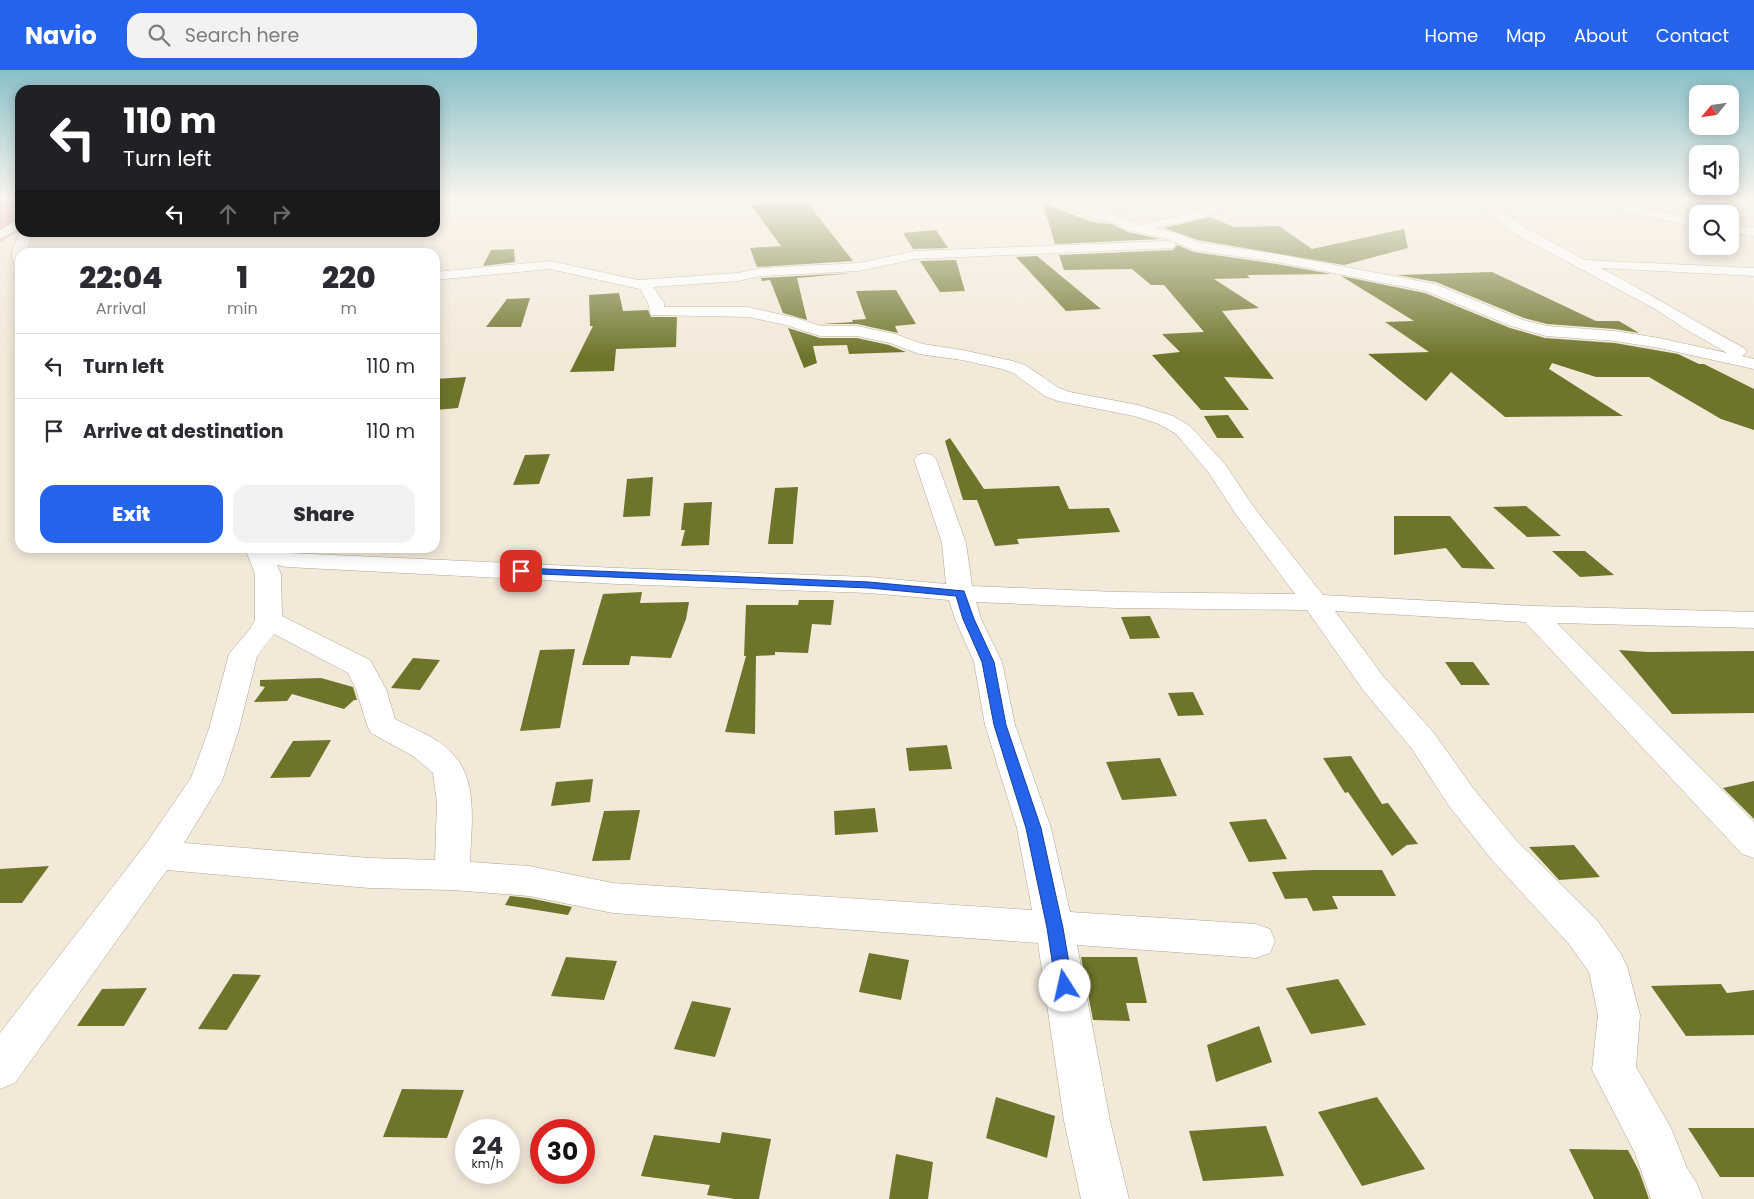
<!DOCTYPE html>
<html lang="en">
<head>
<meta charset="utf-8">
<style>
	:root { --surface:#fff; --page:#f2f2f3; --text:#2b2b33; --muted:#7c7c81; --line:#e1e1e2; --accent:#2563eb }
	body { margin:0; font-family:Poppins,sans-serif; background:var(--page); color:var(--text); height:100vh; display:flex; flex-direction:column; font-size:19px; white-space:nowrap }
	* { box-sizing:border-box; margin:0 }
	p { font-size:16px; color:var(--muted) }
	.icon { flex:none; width:28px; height:28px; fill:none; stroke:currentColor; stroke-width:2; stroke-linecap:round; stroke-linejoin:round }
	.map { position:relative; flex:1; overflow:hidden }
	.drawer { position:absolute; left:15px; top:178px; width:425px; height:305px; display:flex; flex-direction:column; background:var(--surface); border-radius:15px; box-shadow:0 2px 12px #0003 }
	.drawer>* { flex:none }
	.top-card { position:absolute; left:15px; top:15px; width:425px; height:152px; border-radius:15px; box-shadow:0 2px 12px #0003; background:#202124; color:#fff; overflow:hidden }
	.needle { width:32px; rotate:241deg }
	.buttons { position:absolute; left:1689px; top:15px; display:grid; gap:10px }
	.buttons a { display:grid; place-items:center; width:50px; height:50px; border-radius:10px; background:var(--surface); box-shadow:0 2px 12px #0003; font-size:25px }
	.speed { position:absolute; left:455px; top:1049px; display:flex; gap:10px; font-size:25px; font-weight:700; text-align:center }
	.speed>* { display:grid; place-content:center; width:65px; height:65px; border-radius:50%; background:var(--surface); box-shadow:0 2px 12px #0003; line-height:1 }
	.speed small { font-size:12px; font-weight:400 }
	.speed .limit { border:8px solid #d22; background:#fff; color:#111 }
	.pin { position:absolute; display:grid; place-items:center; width:42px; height:42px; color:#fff; margin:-21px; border-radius:10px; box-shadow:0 2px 8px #0006 }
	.me { position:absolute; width:55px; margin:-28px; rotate:350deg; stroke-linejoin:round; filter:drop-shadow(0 0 4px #0008) }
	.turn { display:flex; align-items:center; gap:18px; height:105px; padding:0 25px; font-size:22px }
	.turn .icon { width:65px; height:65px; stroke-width:2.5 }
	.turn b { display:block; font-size:35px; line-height:42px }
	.lanes { display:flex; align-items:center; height:48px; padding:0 25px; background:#0003; justify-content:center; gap:25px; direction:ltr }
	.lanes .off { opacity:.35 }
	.eta { display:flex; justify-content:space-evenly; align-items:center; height:85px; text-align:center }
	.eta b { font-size:30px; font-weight:800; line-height:35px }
	.button { display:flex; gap:10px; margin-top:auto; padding:10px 25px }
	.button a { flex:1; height:58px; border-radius:15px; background:var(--accent); color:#fff; font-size:20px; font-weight:800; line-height:58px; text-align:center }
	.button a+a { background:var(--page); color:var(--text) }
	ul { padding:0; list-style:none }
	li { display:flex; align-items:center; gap:15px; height:65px; padding:0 25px; border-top:1px solid var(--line) }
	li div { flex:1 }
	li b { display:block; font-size:19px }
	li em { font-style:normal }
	header { display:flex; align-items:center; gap:30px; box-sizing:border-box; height:70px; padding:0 25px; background:var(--accent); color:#fff }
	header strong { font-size:24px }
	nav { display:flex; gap:28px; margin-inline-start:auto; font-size:18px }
	.search { width:350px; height:45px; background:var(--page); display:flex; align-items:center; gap:12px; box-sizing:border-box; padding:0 18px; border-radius:15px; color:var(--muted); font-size:19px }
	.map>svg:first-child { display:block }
</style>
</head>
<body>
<header>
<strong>Navio</strong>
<div class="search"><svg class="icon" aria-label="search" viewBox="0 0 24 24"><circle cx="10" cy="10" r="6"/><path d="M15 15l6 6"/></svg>Search here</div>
<nav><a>Home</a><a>Map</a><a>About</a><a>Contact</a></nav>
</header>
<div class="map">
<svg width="1754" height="1129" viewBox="0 0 1754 1129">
	<rect width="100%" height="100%" fill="#f3e9d9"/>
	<polygon fill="#dba9a9" points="0,129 20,129 20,160 0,172"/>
	<g fill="#6f742b">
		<polygon points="805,130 853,191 757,197 750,178 781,176 751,135"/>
		<polygon points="1043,133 1092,152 1112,154 1128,162 1160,169 1055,174"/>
		<polygon points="1210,147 1234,157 1279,156 1312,179 1404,159 1408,178 1344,195 1198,170 1164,158"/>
		<polygon points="936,160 948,178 913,179 903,163"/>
		<polygon points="1177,175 1194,182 1277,194 1331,204 1247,205 1250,208 1214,209 1259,238 1222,241 1274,309 1224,307 1249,340 1201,340 1152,285 1180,282 1162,264 1204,262 1164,215 1151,215 1132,199 1064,200 1059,185 1173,180"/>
		<polygon points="514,179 515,192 483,196 491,180"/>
		<polygon points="1037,186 1101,239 1066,241 1016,187"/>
		<polygon points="956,190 965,221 940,222 920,191"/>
		<polygon points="1492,202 1596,251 1619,251 1639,263 1615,259 1547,254 1524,248 1436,212 1397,205"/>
		<polygon points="853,203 797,208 807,250 783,243 770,210 762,211 761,208"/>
		<polygon points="1341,206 1425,223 1510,258 1545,268 1615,273 1678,284 1699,294 1704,294 1754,319 1754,360 1721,349 1649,307 1596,307 1552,293 1549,299 1623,346 1505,347 1451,302 1426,331 1368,284 1429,282 1385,252 1414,251"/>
		<polygon points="896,220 916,254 895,256 898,263 857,254 821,254 853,252 852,250 866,249 856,221"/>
		<polygon points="619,223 623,241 648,240 651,247 677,247 676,277 616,279 614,301 570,302 593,256 590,256 589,225"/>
		<polygon points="530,228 521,257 486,257 507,229"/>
		<polygon points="788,258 811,265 812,269 811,265 820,268 857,268 889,275 906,282 849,284 847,275 813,276 817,293 804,298"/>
		<polygon points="466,307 458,338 435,340 435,309"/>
		<polygon points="1228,345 1244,368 1217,368 1204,346"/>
		<polygon points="950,368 984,419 1059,416 1069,439 1109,438 1120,462 1017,469 1019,474 995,476 977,430 963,430 945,371"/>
		<polygon points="550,384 539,414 513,415 525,385"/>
		<polygon points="653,407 650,446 623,447 627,409"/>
		<polygon points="798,417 793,474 768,474 775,418"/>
		<polygon points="712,432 709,475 681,476 685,460 681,460 684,433"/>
		<polygon points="1526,436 1561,466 1527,467 1493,437"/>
		<polygon points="1394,446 1450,446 1495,499 1462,498 1446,478 1394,485"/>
		<polygon points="1552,481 1585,481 1614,505 1580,507"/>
		<polygon points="642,522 640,533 689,532 686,549 671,588 631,586 629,595 582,595 603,524"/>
		<polygon points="799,530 834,530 831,555 812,554 808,583 775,582 775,585 756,586 755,664 725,662 746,586 744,586 746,535 798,535"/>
		<polygon points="1150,546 1160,568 1130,569 1121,547"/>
		<polygon points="575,579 560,658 520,661 540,580"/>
		<polygon points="1619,580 1647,582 1754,581 1754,643 1672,644"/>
		<polygon points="413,588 440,590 420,620 391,618"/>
		<polygon points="1445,592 1473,592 1490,615 1461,615"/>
		<polygon points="321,608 353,617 357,630 354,630 344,639 292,624 287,631 254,632 265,617 260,616 260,610"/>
		<polygon points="1193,622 1204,645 1178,646 1168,623"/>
		<polygon points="331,670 310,707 270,708 293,671"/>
		<polygon points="947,675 952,699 909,701 906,678"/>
		<polygon points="1351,686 1382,734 1388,733 1418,774 1407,775 1392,786 1348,722 1345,723 1323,688"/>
		<polygon points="1160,688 1177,726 1122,730 1106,692"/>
		<polygon points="593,709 590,732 551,736 556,712"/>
		<polygon points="1754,711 1754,749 1723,718"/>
		<polygon points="875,738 878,762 835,765 834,741"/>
		<polygon points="640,740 630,790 592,791 604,741"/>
		<polygon points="1266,749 1287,789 1249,792 1229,752"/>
		<polygon points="1574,775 1600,807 1559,810 1529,777"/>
		<polygon points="49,796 22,833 0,833 0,799"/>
		<polygon points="1314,800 1382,800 1396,826 1332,826 1338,839 1313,841 1307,828 1285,829 1272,802"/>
		<polygon points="510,826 529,828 572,837 568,845 505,835"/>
		<polygon points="869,883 909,890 901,930 859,922"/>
		<polygon points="566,887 617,891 604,930 551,926"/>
		<polygon points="1081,887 1137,887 1147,933 1126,933 1130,951 1093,950"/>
		<polygon points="233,904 261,905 227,960 198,959"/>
		<polygon points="1338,909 1366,955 1311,964 1286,918"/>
		<polygon points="1721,914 1727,923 1754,920 1754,965 1686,966 1651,916"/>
		<polygon points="147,918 124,956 77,956 102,919"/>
		<polygon points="692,931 731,938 715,987 674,979"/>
		<polygon points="1259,956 1272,992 1216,1012 1207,975"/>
		<polygon points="402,1019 464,1020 447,1068 383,1067"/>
		<polygon points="996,1027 1055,1046 1047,1088 986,1068"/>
		<polygon points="1377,1027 1425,1099 1362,1116 1318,1042"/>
		<polygon points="1266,1056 1284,1106 1203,1111 1189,1061"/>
		<polygon points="1688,1058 1754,1058 1754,1107 1720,1107"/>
		<polygon points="722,1062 771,1069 759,1129 735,1129 707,1125 710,1115 641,1106 654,1065 720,1073"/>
		<polygon points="1569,1079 1628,1080 1639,1101 1649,1129 1594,1129"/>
		<polygon points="896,1084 933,1092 928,1129 889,1129"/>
	</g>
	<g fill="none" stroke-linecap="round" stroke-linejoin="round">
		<g stroke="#aea595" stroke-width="1">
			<g id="minor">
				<path d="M 1044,129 L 1061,129 L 1100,142 L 1121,146 L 1140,155 L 1191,143 L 1231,129 L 1247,129 L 1245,131 L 1198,149 L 1155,158 L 1176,163 L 1197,172 L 1277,184 L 1435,214 L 1523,250 L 1547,256 L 1615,261 L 1659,268 L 1727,283 L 1687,260 L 1655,239 L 1514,163 L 1493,145 L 1469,129 L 1483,129 L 1501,139 L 1524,157 L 1585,190 L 1754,198 L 1754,206 L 1601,198 C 1650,224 1696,252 1744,278 L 1747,282 L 1742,286 L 1754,289 L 1754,299 L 1659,278 L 1615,271 L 1546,266 L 1511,256 L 1426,221 L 1277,192 L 1194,180 L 1167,169 L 1128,160 L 1113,152 L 1093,148 L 1046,131 Z"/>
				<polygon points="1590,129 1607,129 1630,136 1698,149 1698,157 1628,143 1592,131"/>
				<polygon points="1730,154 1754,158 1754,166 1730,162"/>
				<polygon points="20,162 33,162 26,182 20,182 20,196 15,195 12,188 12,181"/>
				<path d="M 1168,171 L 1173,172 L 1175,175 L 1173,178 L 915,189 L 859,201 L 761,206 L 738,211 L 653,217 L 664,233 L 664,237 L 748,237 L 796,248 L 821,256 L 857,256 L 895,264 L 923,274 L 962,280 L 1013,291 L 1025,295 L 1059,318 L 1070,322 L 1138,335 L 1173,346 L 1190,356 L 1225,394 L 1253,436 L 1323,525 L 1533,536 L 1754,542 L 1754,558 L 1557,553 L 1754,752 L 1754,788 L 1742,784 L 1525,552 L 1335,541 L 1383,606 L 1434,663 L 1473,718 L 1516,770 L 1597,850 L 1621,884 L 1627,896 L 1640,945 L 1636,997 L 1671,1058 L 1687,1098 L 1696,1112 L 1703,1129 L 1651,1129 L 1635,1083 L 1592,1000 L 1598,945 L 1589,902 L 1569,874 L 1492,790 L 1449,736 L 1412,679 L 1363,620 L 1307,540 L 1117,538 L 976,532 L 981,549 L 1002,592 L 1015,655 L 1051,758 L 1070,842 L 1256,854 L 1270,859 L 1275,871 L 1270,883 L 1256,888 L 1077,875 L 1110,1051 L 1129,1129 L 1081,1129 L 1064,1051 L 1038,873 L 613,843 L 529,826 L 452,820 L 369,818 L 167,800 L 15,1013 L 0,1019 L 0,963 L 145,775 L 191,708 L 209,659 L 229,584 L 250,559 L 255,550 L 255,504 L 245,478 L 271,478 L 289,483 L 618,498 L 869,507 L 946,514 L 942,473 L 914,389 L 918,385 L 925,383 L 932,385 L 936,389 L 966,473 L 972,516 L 1117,522 L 1295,524 L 1237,446 L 1209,403 L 1176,364 L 1159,354 L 1134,346 L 1058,331 L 1045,326 L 1013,303 L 1002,299 L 962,290 L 919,284 L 890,273 L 857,266 L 820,266 L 786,255 L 748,247 L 651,245 L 648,233 L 640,219 L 550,199 L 435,210 L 435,202 L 550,191 L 638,210 L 738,203 L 761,198 L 859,193 L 915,181 ZM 277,495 L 287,497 L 618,514 L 869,523 L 949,530 L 955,549 L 974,592 L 985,655 L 1017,758 L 1032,840 L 613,813 L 529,796 L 470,792 C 471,760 478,716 457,689 C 443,669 416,660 395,649 L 386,619 L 370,590 L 282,546 L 281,504 ZM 274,564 L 348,603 L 356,619 L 367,655 L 371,663 L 413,686 L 433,703 L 437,733 L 435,790 L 369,788 L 184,773 L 222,711 L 239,659 L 257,586 Z"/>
			</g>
		</g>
		<g stroke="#aea595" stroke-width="1">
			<polygon id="secondary" points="20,149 20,158 0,169 0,160"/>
		</g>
		<use href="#minor" fill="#fff" fill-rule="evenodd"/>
		<use href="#secondary" fill="#fff" fill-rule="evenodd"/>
	</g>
	<linearGradient id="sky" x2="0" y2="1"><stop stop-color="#89c0c8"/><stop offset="0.45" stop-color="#faf5ee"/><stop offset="1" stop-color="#faf5ee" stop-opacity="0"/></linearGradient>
	<rect width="1754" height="287" fill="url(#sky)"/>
	<polygon fill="#2563eb" stroke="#184099" points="521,498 869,512 964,521 974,549 994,592 1006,655 1041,758 1063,858 1073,916 1071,921 1065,923 1059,921 1056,916 1047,858 1026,758 994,655 982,592 963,549 956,526 869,518 517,503 516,501"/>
</svg>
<div class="buttons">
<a><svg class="needle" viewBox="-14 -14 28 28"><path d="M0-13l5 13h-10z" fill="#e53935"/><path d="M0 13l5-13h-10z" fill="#7c7c81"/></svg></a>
<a><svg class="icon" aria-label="sound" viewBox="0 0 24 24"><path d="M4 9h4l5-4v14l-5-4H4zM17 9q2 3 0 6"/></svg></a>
<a><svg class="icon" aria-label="search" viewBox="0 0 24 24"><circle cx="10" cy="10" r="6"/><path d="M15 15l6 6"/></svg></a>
</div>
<div class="speed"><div>24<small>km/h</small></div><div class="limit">30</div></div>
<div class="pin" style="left:521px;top:501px;background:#d93025"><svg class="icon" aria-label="arrive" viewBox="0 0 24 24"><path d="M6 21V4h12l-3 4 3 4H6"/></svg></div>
<svg class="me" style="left:1065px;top:916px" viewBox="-20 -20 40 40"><circle r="19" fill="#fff"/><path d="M0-13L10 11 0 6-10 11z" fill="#2563eb"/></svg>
<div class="top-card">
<div class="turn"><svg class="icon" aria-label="left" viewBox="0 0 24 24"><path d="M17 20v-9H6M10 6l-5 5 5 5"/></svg><div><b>110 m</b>Turn left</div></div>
<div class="lanes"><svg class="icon" aria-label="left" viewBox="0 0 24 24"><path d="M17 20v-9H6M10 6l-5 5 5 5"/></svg><svg class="icon off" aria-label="ahead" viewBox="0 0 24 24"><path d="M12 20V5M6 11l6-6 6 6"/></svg><svg class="icon off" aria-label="right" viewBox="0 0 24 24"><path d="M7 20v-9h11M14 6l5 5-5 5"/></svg></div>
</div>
<section class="drawer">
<div class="eta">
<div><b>22:04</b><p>Arrival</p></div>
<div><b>1</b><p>min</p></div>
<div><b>220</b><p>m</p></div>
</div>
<ul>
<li><svg class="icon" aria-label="left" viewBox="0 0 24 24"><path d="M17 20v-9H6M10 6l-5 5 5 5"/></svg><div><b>Turn left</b></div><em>110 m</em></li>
<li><svg class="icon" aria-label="arrive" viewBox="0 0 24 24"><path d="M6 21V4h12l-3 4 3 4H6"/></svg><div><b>Arrive at destination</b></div><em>110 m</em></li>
</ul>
<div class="button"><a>Exit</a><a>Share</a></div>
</section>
</div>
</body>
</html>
